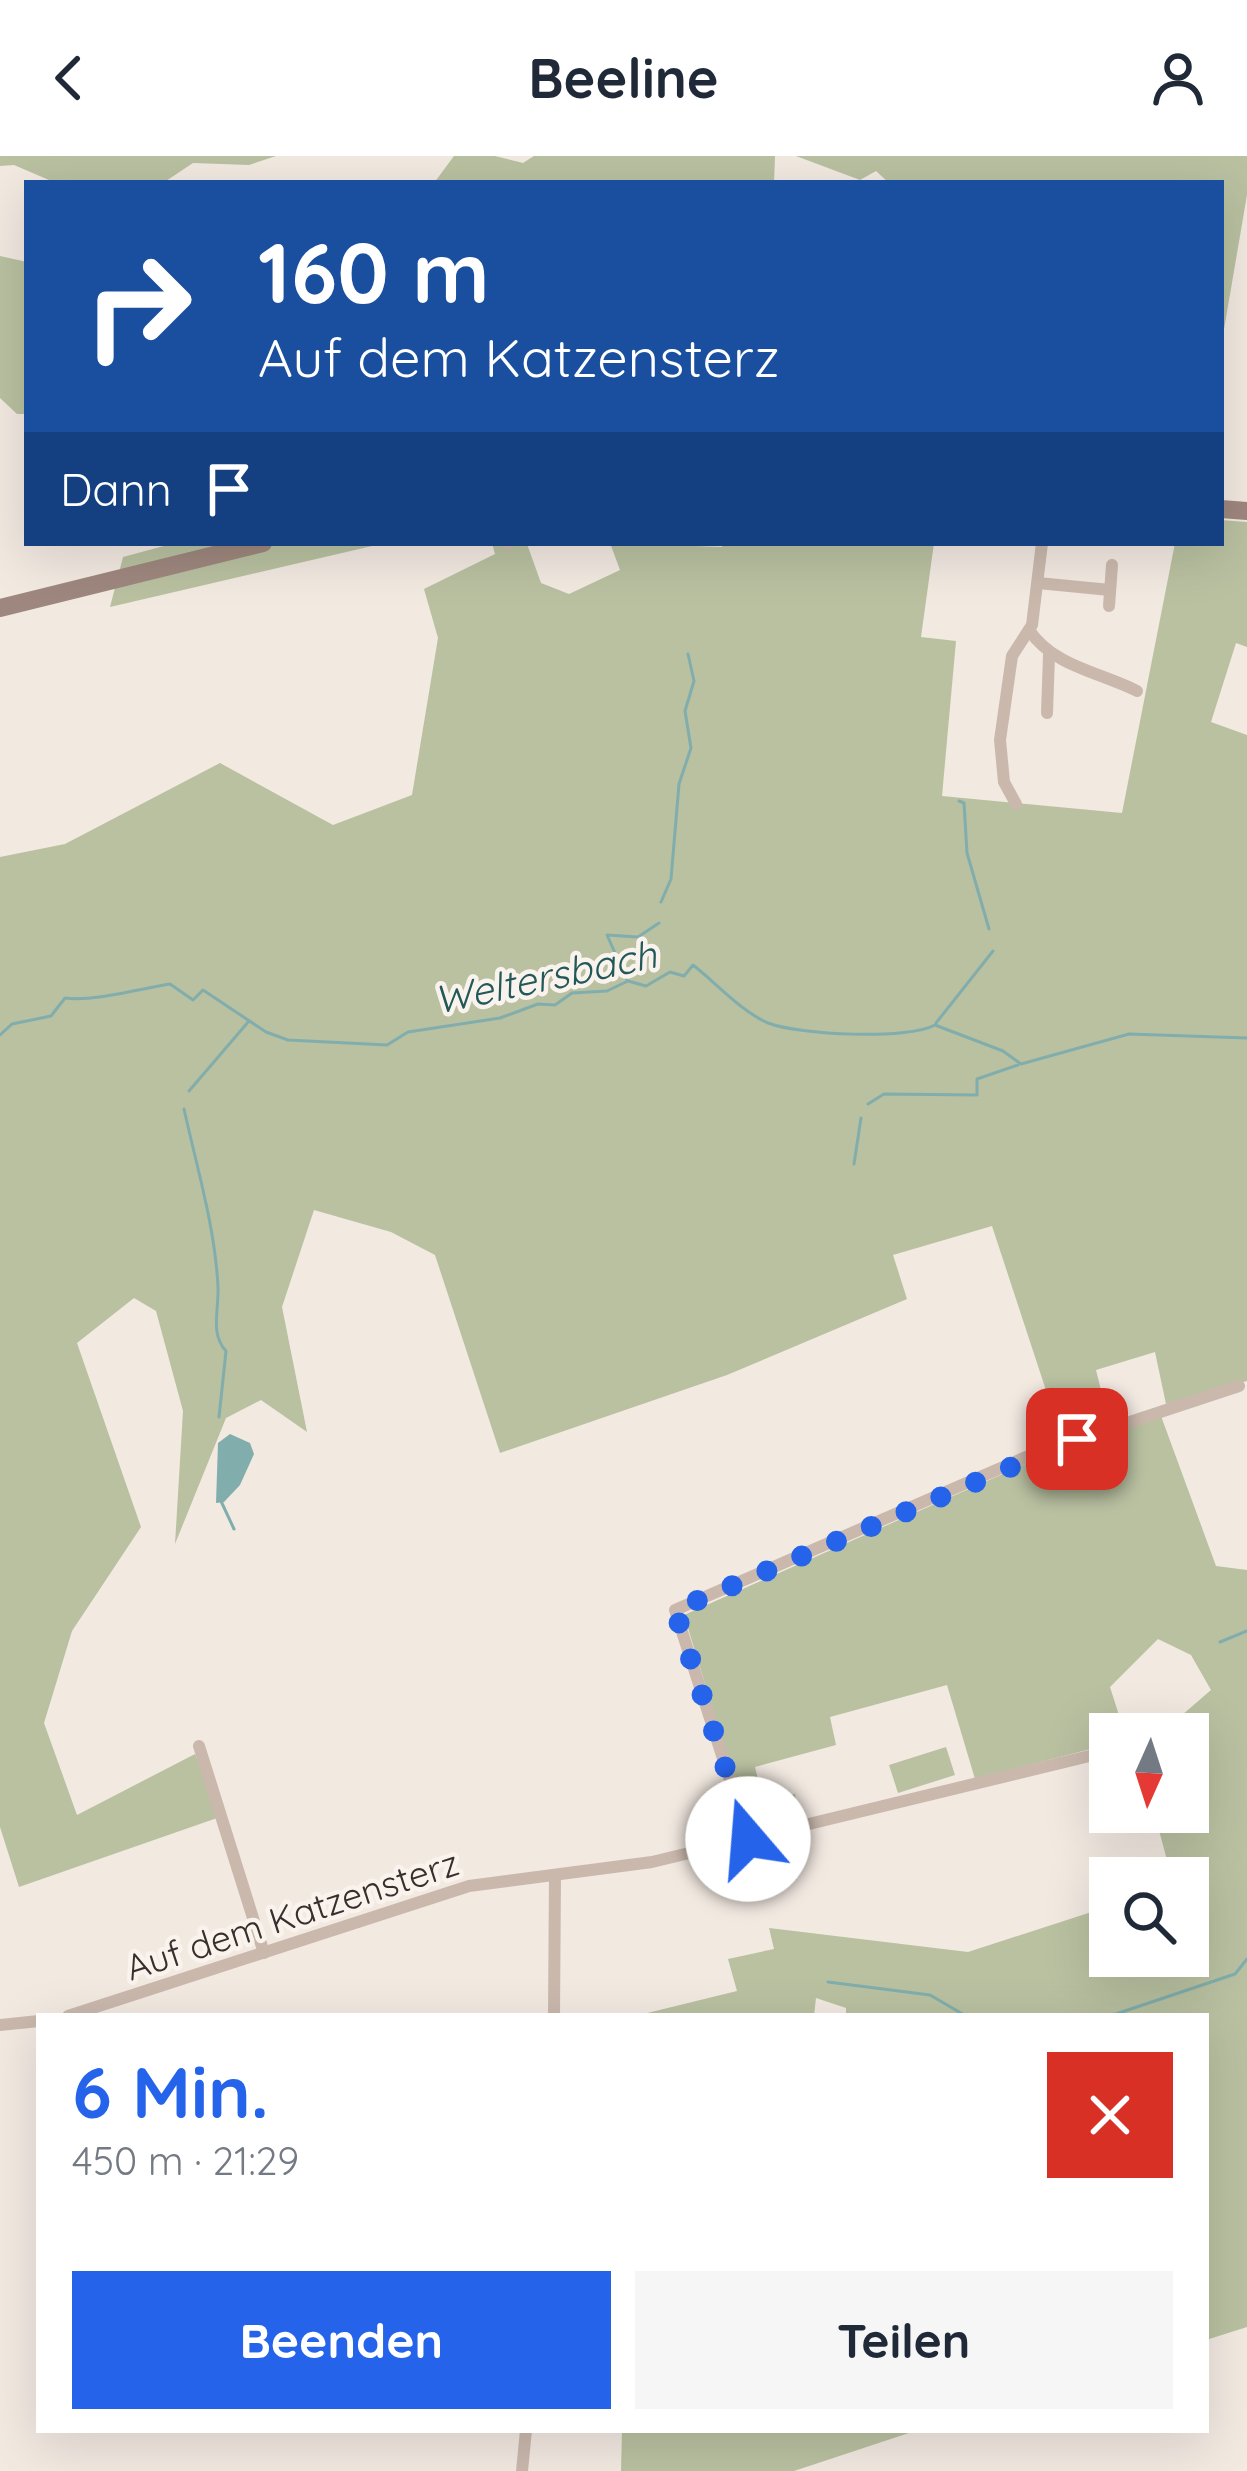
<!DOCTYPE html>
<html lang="de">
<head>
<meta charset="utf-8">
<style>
	:root { --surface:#fff; --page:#f6f6f7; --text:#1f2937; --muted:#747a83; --accent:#2563eb }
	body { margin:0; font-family:Quicksand,sans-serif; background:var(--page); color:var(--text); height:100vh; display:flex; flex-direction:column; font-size:45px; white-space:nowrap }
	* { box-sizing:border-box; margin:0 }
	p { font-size:39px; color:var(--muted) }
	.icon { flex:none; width:66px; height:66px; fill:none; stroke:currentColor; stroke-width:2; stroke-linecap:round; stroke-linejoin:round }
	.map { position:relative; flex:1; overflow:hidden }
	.panel { position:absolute; left:36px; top:1857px; width:1173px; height:420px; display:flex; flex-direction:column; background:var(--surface); border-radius:0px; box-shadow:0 12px 48px #0002 }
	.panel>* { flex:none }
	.banner { position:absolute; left:24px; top:24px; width:1200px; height:366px; border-radius:0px; box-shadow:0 12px 48px #0002; background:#1a4fa0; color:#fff; overflow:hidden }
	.needle { width:78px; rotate:183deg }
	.buttons { position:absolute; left:1089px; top:1557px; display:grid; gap:24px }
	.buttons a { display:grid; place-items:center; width:120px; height:120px; border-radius:0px; background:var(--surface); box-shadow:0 12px 48px #0002; font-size:60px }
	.pin { position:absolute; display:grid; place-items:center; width:102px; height:102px; color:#fff; margin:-51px; border-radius:24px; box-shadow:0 6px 18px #0006 }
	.me { position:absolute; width:132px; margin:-66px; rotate:342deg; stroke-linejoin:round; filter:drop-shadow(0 0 9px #0008) }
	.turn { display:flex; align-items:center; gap:42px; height:252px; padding:0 36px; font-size:54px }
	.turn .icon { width:156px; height:156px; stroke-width:2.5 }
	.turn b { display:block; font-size:84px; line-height:102px }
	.then { display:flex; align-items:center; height:114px; padding:0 36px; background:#0003; gap:24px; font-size:45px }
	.round { display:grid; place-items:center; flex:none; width:126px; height:126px; border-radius:0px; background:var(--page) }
	.headline { display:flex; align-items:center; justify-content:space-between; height:204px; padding:0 36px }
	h1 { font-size:72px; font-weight:700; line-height:90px; color:var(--accent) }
	.button { display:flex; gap:24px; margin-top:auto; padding:24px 36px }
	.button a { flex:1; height:138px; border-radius:0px; background:var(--accent); color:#fff; font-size:48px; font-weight:700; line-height:138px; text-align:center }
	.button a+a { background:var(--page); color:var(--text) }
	header { display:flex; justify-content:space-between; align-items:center; height:156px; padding:0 36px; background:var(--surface); font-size:54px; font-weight:700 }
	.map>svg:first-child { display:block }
</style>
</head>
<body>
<header><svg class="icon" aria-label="back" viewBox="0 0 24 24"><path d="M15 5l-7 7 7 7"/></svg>Beeline<svg class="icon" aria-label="person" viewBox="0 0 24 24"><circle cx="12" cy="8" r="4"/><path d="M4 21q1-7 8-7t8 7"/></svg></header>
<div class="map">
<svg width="1247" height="2315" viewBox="0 0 1247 2315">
	<rect width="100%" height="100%" fill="#f2e9e1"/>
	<g fill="#b9c1a1">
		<polygon points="0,0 276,0 249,9 193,7 163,27 56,27 14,9 0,10"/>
		<polygon points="454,0 495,0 523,7 534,0 775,0 774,27 434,27"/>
		<polygon points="796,0 1247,0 1247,39 1221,191 1221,27 889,27 876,15 860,24"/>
		<polygon points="0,100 27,106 27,258 17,258 0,242"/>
		<polygon points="1221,364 1247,366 1247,491 1236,487 1211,566 1247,579 1247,1225 1166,1248 1155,1196 1096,1214 1109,1266 1062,1283 992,1070 893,1099 907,1143 727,1219 500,1297 435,1099 391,1076 314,1054 282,1151 307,1276 261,1244 226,1262 175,1388 183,1255 156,1155 134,1142 77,1187 141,1371 72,1475 44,1567 77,1659 195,1598 220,1661 19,1731 0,1671 0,701 65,688 220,607 333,669 412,639 438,482 424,433 495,398 492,387 527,388 541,427 569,438 620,414 610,387 722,391 723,387 934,387 921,481 956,485 942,640 1122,657 1175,387 1221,387"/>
		<polygon points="175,387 385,387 110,451 123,401"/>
		<polygon points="1161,1260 1216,1410 1247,1414 1247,2171 1206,2184 1206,1860 846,1860 846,1852 816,1842 814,1860 635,1860 737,1835 728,1803 774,1793 769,1772 968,1796 1110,1750 1110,1800 1188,1800 1188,1722 1180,1722 1185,1719 1167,1704 1154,1656 1188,1656 1188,1578 1160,1578 1211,1534 1191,1499 1158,1483 1110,1531 1125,1578 1110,1578 1110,1588 975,1623 947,1529 830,1561 836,1589 755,1611 763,1644 795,1638 800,1666 751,1678 684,1459 1041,1301"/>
		<polygon points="946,1591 955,1619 898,1637 889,1609"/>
		<polygon points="622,2274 918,2274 794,2315 621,2315"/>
	</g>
	<polygon fill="#81aeac" points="230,1278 250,1287 254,1298 240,1329 224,1346 216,1347 218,1287"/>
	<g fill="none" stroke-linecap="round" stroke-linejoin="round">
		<g stroke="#81aeac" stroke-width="3">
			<polyline points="959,645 964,647 967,697 989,773"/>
			<polyline points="661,746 671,723 679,628 691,592 685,555 694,525 688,498"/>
			<polyline points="627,824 607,779 638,781 659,767"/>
			<polyline points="936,867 993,795"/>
			<path d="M 0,879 L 12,868 L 51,860 L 65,842 C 93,846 139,833 170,828 L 193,844 L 203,834 L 266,876 L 288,884 L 387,889 L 408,876 L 500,862 L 538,848 L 555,849 L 572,837 L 607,835 L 628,825 L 646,830 L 670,816 L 684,820 L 693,809 C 715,826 742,856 768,867 C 799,879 908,884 935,869 L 1003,895 L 1021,908 L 1129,878 L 1247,882"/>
			<polyline points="189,935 249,865"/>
			<polyline points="868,948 884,938 977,939 977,923 1018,909"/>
			<path d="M 184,953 C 197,1012 215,1071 218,1131 C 219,1154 210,1178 226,1195 L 219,1261"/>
			<polyline points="854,1008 861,962"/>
			<polyline points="220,1343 234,1373"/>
			<polyline points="1220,1486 1247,1475"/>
			<polyline points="828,1826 930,1839 966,1860"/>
			<polyline points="1110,1860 1235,1818 1247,1803"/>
		</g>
		<g stroke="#cab8ad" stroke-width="12">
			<polyline points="508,388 510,387"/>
			<polyline points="1038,427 1110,434"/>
			<polyline points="1109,450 1112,409"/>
			<path d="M 1029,474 C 1053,510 1099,516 1137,535"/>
			<polyline points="1047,557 1049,499"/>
			<polyline points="1016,648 1004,626 1000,584 1012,500 1032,469 1042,387"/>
			<polyline points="199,1590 264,1797"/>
			<polyline points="749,1683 675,1454 1033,1298 1239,1230"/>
			<polyline points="68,1860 469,1730 652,1706 1110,1595"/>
			<polyline points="554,1860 555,1719"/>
			<polyline points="0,1869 39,1865"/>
			<polyline points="522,2315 526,2274"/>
		</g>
		<g stroke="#9e877e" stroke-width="18">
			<polyline points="1221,353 1247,355"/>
			<polyline points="0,452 263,387"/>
		</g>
	</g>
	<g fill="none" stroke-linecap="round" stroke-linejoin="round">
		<polyline stroke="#2563eb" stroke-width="21" stroke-dasharray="0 37.8" points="748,1683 675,1454 1077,1283"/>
	</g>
	<g text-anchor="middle" stroke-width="9" stroke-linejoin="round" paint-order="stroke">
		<g font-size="36" fill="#392e2b" stroke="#faf3ed">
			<text transform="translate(292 1759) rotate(-18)" y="13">Auf dem Katzensterz</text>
		</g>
		<g font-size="39" font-style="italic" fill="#225958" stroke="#faf3ed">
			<text transform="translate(545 821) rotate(-12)" y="14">Weltersbach</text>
		</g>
	</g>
</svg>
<div class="buttons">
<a><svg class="needle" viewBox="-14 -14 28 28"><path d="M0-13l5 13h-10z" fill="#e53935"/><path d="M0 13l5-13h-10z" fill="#747a83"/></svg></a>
<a><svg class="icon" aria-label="search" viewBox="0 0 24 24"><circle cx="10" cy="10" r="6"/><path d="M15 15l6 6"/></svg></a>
</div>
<div class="pin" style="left:1077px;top:1283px;background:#d93025"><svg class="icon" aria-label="arrive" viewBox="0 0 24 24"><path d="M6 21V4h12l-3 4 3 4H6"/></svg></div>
<svg class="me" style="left:748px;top:1683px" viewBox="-20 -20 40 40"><circle r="19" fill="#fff"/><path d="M0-13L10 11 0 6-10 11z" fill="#2563eb"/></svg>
<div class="banner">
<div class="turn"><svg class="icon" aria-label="right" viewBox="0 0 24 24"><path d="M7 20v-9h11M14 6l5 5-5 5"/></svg><div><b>160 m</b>Auf dem Katzensterz</div></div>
<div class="then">Dann<svg class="icon" aria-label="arrive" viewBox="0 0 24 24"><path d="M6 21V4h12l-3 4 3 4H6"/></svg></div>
</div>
<section class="panel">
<div class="headline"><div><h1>6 Min.</h1><p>450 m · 21:29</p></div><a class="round" style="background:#d93025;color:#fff"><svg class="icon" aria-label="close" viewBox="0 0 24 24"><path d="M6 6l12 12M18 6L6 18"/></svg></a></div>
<div class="button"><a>Beenden</a><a>Teilen</a></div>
</section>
</div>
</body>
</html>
